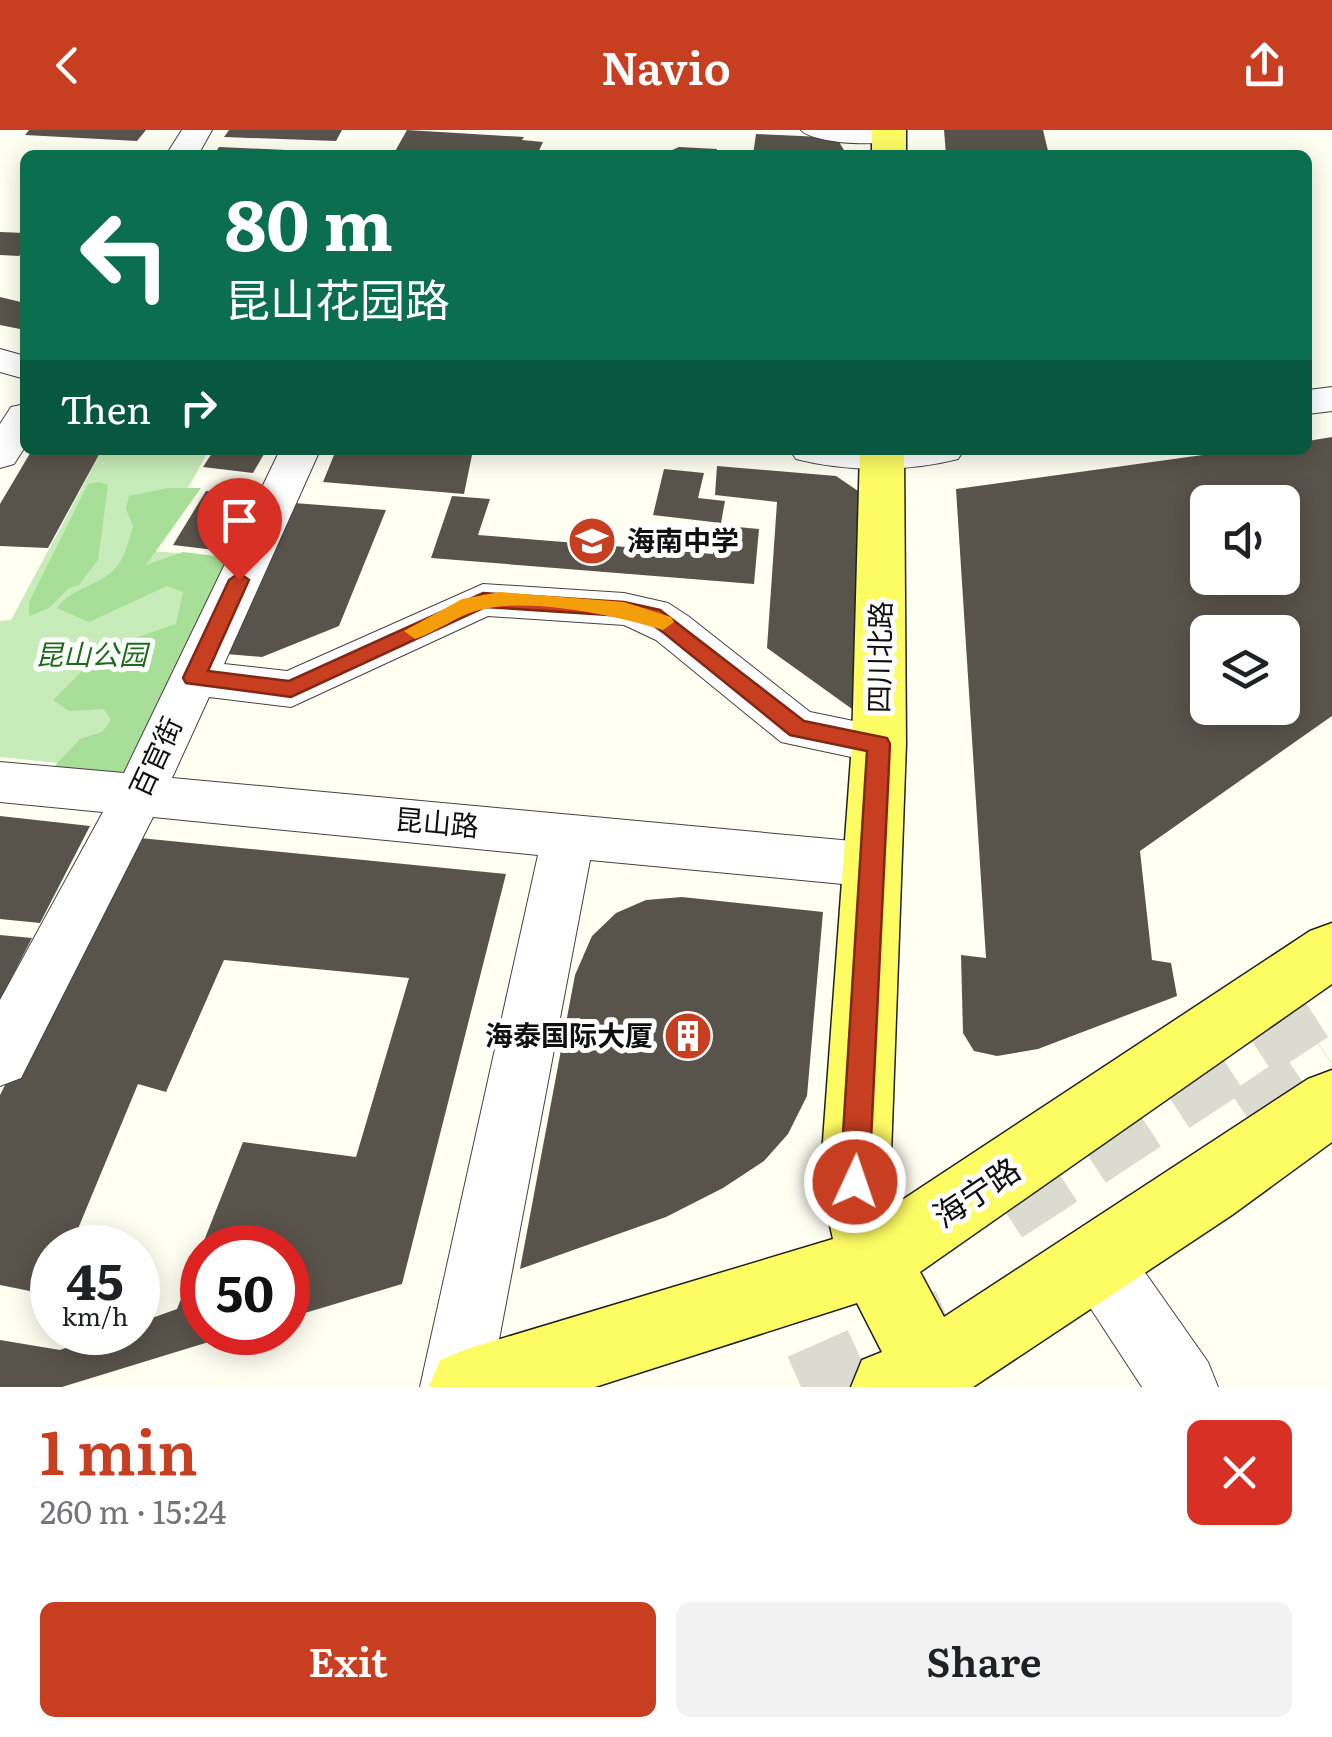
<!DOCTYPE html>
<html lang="en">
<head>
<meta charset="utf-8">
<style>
	:root { --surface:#fff; --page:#f2f2f2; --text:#202124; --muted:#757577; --accent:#c73e20 }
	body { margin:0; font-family:Literata,"Noto Sans SC",serif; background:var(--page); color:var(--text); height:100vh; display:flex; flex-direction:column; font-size:38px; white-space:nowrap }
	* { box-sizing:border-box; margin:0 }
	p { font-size:32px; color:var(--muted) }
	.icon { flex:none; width:55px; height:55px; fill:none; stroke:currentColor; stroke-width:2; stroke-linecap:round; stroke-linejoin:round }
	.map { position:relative; height:1257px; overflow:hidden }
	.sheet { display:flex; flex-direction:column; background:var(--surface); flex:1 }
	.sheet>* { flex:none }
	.banner { position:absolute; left:20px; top:20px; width:1292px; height:305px; border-radius:15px; box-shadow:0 5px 25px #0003; background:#0b6e4f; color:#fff; overflow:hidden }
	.fabs { position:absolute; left:1190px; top:355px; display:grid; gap:20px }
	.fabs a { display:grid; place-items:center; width:110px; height:110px; border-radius:15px; background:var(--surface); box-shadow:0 5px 25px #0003; font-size:50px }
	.speed { position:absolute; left:30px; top:1095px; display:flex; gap:20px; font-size:50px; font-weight:700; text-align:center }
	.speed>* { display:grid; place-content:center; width:130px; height:130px; border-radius:50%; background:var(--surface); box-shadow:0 5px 25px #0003; line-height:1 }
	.speed small { font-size:25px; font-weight:400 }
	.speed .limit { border:15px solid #d22; background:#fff; color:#111 }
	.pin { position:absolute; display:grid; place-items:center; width:85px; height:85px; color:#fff; margin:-102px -42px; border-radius:50% 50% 50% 0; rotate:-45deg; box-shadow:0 0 10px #0007 }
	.pin .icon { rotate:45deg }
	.me { position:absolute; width:110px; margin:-55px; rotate:3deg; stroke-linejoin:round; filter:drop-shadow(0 0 8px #0008) }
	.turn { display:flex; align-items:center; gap:35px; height:210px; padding:0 40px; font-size:45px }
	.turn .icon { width:130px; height:130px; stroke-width:2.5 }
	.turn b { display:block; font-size:70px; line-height:85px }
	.then { display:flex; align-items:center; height:95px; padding:0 40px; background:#0003; gap:20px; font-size:38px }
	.round { display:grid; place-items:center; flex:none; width:105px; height:105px; border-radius:15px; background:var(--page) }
	.overview { display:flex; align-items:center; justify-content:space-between; height:170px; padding:0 40px }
	h1 { font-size:60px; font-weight:600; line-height:75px; color:var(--accent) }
	.cta { display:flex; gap:20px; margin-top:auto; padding:20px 40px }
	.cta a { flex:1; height:115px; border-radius:15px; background:var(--accent); color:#fff; font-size:40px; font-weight:600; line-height:115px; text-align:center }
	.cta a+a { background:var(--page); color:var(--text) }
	header { display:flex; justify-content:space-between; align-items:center; height:130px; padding:0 40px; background:var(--accent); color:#fff; font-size:45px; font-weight:600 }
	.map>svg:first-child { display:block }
</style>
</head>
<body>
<header><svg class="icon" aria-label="back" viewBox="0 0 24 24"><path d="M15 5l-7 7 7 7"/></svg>Navio<svg class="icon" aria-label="share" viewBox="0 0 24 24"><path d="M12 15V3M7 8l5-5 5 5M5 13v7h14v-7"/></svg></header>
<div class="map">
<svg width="1332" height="1257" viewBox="0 0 1332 1257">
	<rect width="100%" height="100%" fill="#fffff2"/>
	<polygon fill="#c8ecb9" points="70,320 209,320 153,421 234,428 107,638 0,627 0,491 11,490 101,322"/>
	<g fill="#a7de98">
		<polygon points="99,352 108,355 98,430 79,455 69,458 49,478 29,486 29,472 88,354"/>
		<path d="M 168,358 L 201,358 L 146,435 L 183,422 L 240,429 L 128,640 L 96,649 L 51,640 L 80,609 L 102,602 L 111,590 L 104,579 L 69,581 L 53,570 L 105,518 L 176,494 L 183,462 L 167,456 L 89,492 L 57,478 C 71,457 102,456 118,435 C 126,425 129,409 133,396 L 126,379 L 129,366 Z"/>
	</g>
	<g fill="#59544b" fill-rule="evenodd">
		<polygon points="29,0 146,0 137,11 25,5"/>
		<polygon points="229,0 342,0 336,11 224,7"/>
		<polygon points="407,0 524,7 522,10 543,12 537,25 393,25"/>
		<polygon points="944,0 1043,0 1049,25 946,25"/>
		<polygon points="756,4 823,7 839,12 847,25 753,25"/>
		<polygon points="219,17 329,22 329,25 214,25"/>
		<polygon points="679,17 717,19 716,25 661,25"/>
		<polygon points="0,102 25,103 25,118 19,126 0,125"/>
		<polygon points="0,167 25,173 25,200 0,195"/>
		<path d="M 1332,307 L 1332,586 L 1140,721 L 1152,830 L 1171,833 L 1177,866 L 1038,919 L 997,926 L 974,921 L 963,903 L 961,825 L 986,828 L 956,359 L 1239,320 L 1308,320 L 1308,311 ZM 1208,372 L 1282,372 L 1282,448 L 1208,448 ZM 1208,502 L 1282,502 L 1282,578 L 1208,578 Z"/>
		<polygon points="32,320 101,321 48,418 0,416 0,374"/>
		<polygon points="214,320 230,320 264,324 253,343 203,337"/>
		<polygon points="336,320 473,320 464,364 323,352"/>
		<polygon points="717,336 836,346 864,365 859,584 767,518 777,372 715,365"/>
		<polygon points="664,339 704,343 698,368 725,371 721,393 653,385"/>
		<polygon points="206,361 254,366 223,421 173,415"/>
		<polygon points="452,366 490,369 478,405 713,424 716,395 759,399 754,454 431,428"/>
		<polygon points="294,373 386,380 339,496 262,527 226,524"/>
		<polygon points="0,686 90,696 40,793 0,789"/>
		<polygon points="130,707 506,744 402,1154 288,1188 288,1118 202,1118 202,1202 238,1203 62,1257 0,1257 0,1210 60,1220 110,1202 138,1202 138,1193 177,1179 243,1012 356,1027 409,848 224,830 166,962 138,954 70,1118 52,1118 50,1165 0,1155 0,965"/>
		<polygon points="682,767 823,782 807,966 788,1004 764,1031 723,1058 666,1087 520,1139 575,845 592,806 616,783 646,770"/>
		<polygon points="0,805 32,808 0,870"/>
	</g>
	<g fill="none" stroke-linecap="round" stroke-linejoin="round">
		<g stroke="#dbdbd0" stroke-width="66" stroke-dasharray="66 34" stroke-linecap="butt">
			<polyline points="1249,990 1332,933"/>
			<polyline points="1004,1080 1332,865"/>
			<polyline points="801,1257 949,1191"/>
		</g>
		<g stroke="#434343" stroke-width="2">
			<g id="minor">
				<polygon points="182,0 212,0 198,25 166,25"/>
				<path d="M 801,0 L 901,0 L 904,5 C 893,19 812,14 801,0 Z"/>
				<polygon points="0,219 25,226 25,249 0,242"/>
				<polygon points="1332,257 1332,281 1308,284 1308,260"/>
				<polygon points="25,274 25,317 14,334 0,338 0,294 11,277"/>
				<polygon points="280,320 320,320 224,534 287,541 483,454 624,463 668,473 688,486 810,582 897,600 904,614 897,628 879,633 781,612 656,510 624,495 488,486 291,577 209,567 172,648 874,713 893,719 901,735 893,751 874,757 590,730 490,1257 420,1257 538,725 153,687 21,948 0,956 0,870 103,682 0,672 0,632 124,643"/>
				<path d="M 790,320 L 964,320 L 958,329 C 908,342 846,342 796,329 Z"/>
				<polygon points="1097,1097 1120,1107 1208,1232 1218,1257 1142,1257 1074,1153 1064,1130 1074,1107"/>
			</g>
		</g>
		<g stroke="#212121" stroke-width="3">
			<g id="major">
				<rect x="872" y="0" width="34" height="25"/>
				<polygon points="860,320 904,320 906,614 890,1052 896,1074 1310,801 1332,793 1332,854 920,1142 944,1187 1308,949 1332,940 1332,1012 1232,1085 973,1257 851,1257 862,1230 882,1222 857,1173 595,1257 429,1257 440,1230 467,1219 833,1109 820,1052 852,614"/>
			</g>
		</g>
		<use href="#minor" fill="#fff" fill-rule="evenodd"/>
		<use href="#major" fill="#fefc63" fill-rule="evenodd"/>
	</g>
	<polygon fill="#c73e20" stroke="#812815" stroke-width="2.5" points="239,443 249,450 208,541 289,551 483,463 624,472 660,480 804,591 887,608 890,614 869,1052 865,1063 855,1067 845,1063 840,1052 867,621 790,605 664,503 647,491 624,486 485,477 291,567 186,553 183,548 229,450"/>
	<path fill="#f59e0b" d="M 500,462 L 624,472 L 671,487 L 674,492 L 663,500 C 613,485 530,467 479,480 C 456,486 437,502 415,509 L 404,501 L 462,469 Z"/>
	<defs>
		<g id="school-disc" transform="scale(2.5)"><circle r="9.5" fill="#c73e20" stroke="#fff"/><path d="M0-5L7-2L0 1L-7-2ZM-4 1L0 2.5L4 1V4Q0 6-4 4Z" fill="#fff"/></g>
		<g id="building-disc" transform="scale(2.5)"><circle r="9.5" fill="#c73e20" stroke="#fff"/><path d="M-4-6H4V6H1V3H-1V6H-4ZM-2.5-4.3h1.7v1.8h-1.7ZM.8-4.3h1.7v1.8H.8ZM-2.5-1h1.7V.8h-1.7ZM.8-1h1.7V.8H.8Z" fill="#fff"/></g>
	</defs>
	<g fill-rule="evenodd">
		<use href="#school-disc" x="592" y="411"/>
		<use href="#building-disc" x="688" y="906"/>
	</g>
	<g text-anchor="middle" stroke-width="10" stroke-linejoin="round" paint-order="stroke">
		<g font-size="28" font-weight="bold" fill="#101010" stroke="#fff" text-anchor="start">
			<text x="627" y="421">海南中学</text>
			<text x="653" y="916" text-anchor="end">海泰国际大厦</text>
		</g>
		<g font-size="28" font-style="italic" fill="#1c6c1d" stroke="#fff">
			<text x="91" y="535">昆山公园</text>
		</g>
		<g font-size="28" fill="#101010" stroke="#fff">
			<text transform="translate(880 527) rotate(-89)" y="10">四川北路</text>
			<text transform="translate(156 627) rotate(-65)" y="10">百官街</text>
			<text transform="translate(437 693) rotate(5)" y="10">昆山路</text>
		</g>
		<g font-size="32" fill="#101010" stroke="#fff">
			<text transform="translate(977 1063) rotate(-34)" y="11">海宁路</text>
		</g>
	</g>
</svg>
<div class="fabs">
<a><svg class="icon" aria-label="sound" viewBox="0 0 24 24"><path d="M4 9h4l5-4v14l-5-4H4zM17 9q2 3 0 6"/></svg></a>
<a><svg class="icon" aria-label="layers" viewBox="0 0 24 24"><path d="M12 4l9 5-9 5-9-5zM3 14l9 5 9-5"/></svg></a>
</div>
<div class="speed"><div>45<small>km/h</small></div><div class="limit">50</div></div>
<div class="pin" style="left:239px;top:450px;background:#d93025"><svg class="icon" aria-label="arrive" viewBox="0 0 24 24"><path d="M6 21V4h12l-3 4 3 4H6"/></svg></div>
<svg class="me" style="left:855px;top:1052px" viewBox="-20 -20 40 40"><circle r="17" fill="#c73e20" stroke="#fff" stroke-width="3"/><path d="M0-11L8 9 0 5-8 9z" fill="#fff"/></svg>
<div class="banner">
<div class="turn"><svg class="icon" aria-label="left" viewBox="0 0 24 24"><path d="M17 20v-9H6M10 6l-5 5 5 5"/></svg><div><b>80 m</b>昆山花园路</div></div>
<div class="then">Then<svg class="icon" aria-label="right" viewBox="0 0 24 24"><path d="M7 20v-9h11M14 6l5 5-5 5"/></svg></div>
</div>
</div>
<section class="sheet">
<div class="overview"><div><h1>1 min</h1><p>260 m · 15:24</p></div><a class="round" style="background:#d93025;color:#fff"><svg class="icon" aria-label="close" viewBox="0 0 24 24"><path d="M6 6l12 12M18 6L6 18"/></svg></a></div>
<div class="cta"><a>Exit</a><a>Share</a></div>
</section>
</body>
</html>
